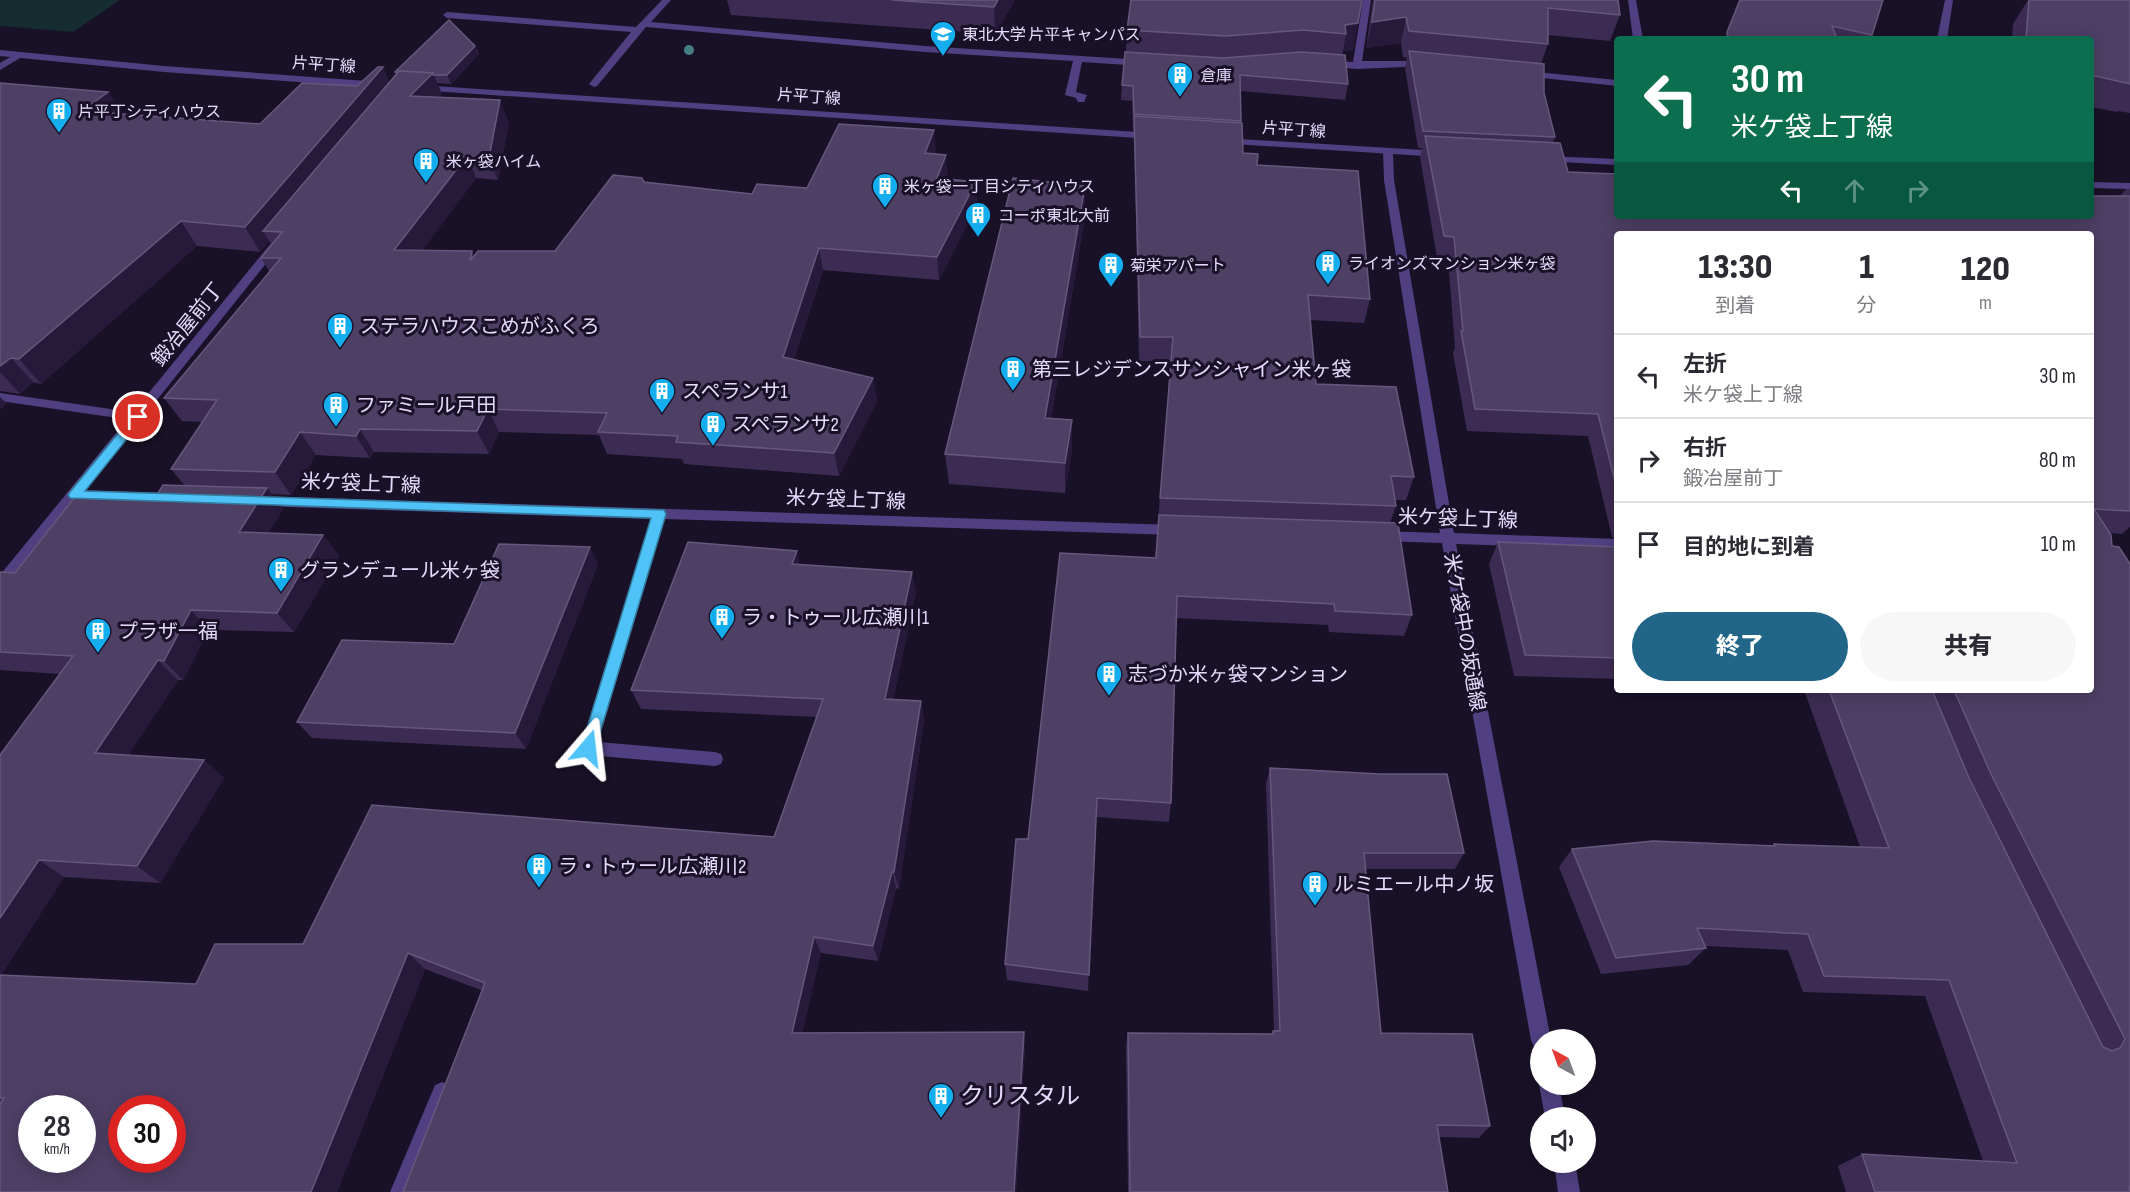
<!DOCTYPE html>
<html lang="ja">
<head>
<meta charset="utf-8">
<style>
	:root { --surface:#fff; --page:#f7f7f7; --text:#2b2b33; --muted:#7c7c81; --line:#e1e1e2; --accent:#216688 }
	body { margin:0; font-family:"Sofia Sans Condensed","Noto Sans JP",sans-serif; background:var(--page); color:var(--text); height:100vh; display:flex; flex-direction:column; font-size:22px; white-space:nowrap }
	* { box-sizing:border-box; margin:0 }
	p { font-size:20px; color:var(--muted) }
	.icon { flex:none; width:33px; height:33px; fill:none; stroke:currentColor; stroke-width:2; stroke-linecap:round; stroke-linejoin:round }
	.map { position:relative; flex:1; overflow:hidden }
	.drawer { position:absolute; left:1614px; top:231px; width:480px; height:462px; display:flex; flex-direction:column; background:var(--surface); border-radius:6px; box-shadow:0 3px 15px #0003 }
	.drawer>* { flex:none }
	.hud { position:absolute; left:1614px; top:36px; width:480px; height:183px; border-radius:6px; box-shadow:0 3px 15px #0003; background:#0b6e4f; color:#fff; overflow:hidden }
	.needle { width:39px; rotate:319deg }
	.buttons { position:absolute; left:1530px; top:1029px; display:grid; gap:12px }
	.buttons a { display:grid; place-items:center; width:66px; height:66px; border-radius:50%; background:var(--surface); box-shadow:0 3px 15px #0003; font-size:30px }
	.speed { position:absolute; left:18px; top:1095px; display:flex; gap:12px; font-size:30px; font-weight:700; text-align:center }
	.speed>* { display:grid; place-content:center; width:78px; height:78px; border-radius:50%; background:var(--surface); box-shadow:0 3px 15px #0003; line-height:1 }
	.speed small { font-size:15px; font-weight:400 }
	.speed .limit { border:9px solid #d22; background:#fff; color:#111 }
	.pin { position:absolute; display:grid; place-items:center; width:51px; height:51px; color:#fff; margin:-26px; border:3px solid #fff; border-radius:50%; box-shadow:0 2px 6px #0007 }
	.me { position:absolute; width:66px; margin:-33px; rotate:17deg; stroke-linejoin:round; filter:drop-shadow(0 0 4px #0008) }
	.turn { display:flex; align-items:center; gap:21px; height:126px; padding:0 18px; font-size:27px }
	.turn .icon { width:78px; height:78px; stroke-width:2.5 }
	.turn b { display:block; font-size:42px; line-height:51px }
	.lanes { display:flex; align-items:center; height:57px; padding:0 18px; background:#0003; justify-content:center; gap:30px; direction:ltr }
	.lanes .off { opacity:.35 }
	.eta { display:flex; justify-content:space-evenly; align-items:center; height:102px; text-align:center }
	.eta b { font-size:36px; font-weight:800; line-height:42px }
	.primary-button { display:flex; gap:12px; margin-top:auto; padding:12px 18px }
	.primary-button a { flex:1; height:69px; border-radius:36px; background:var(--accent); color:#fff; font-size:24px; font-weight:800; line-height:69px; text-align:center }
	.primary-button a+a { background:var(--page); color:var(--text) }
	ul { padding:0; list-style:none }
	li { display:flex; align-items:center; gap:18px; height:84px; padding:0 18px; border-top:2px solid var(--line) }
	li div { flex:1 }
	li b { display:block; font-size:22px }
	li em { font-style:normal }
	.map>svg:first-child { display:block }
</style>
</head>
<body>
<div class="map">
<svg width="2130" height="1192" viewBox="0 0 2130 1192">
	<rect width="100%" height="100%" fill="#191127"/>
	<polygon fill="#152c30" points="0,0 120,0 73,32 0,26"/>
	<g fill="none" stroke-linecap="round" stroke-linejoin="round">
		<g fill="#504082" fill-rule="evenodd">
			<polygon points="662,0 671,0 651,22 925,46 1143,60 1148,63 1143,66 1082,62 1076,92 1087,95 1084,102 1078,102 1076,98 1065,95 1073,61 925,52 646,27 597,86 594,87 589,84 631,32 447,18 443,15 447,12 636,27"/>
			<polygon points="1363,0 1371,0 1362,61 1424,61 1429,64 1427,66 1357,69 1323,66 1321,64 1326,61 1353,62"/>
			<polygon points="1628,0 1636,0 1643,39 1633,39"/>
			<polygon points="17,53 25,55 0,70 0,63"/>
			<polygon points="1526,71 1617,80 1617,86 1523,76 1521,74"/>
			<polygon points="0,393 138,413 145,417 138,421 0,401"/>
			<polygon points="442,1082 449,1085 452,1092 412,1192 390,1192 435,1085"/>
		</g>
		<g fill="#504082" fill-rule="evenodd">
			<polygon points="1945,0 1953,0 1947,39 1937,39"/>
			<polygon points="1388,149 1393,152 1394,180 1454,533 1617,539 1617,549 1456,544 1551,1040 1540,1040 1540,1050 1534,1047 1531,1040 1442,543 1380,541 1373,536 1380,531 1440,533 1384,180 1383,152"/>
			<polygon points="75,490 175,493 182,498 175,503 75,500 68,495"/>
			<polygon points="259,496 1176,525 1183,530 1176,535 665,519 598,742 715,752 721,754 723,759 721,764 715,766 588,755 582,753 580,748 651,519 259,506 252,501"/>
			<polygon points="1540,1080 1540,1084 1559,1084 1565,1118 1545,1118 1539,1084"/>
			<polygon points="1554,1162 1575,1162 1580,1192 1558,1192"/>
		</g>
		<g fill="#504082" fill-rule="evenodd">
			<polygon points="0,50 164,66 380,82 385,85 380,88 164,72 0,56"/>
			<polygon points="419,85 1153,133 1158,136 1153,139 416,90 416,86"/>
			<polygon points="1222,138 1440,151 1445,154 1440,157 1218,143 1217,141"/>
			<polygon points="1545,156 1617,159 1617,165 1541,161 1540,159"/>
			<polygon points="2091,182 2130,183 2130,189 2091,188"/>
			<polygon points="276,241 280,242 280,246 5,590 0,592 0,575 272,242"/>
		</g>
	</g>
	<circle fill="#467e85" cx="689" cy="50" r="5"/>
	<g fill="#3c2c53">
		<polygon points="727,0 1015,0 995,34 731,15"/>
		<polygon points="1362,0 1353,50 1343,51 1342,55 1348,84 1345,100 1241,91 1241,123 1243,153 1257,165 1370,299 1364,323 1310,320 1316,384 1414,477 1406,500 1395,500 1396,506 1390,523 1412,615 1404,636 1329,632 1328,625 1176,618 1171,803 1169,822 1096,817 1088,991 1007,980 1005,964 1028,839 1155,558 1171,361 1139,361 1134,129 1133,129 1132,101 1121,100 1122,85 1126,52 1127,30"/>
		<polygon points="1373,0 1618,0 1620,15 1610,41 1548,35 1548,44 1541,64 1544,93 1555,137 1553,142 1568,172 1617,216 2120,196 2126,189 2130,189 2130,527 2122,534 2110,533 2112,546 2130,564 2130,1192 1846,1192 1838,1166 1862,1154 1983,1161 1925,996 1803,992 1788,950 1705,946 1706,948 1688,965 1601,974 1559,867 1572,849 1772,846 1774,844 1860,847 1804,690 2091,690 2091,234 1617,234 1617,538 1612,537 1588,436 1467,431 1453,353 1455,348 1448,259 1437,258 1420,157 1422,148 1418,148 1405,68 1407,58 1403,57 1401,43 1366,48"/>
		<polygon points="1739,0 1883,0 1872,35 1870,39 1724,39"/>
		<polygon points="2028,0 2130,0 2130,113 2118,111 2117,112 2091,107 2091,39 2012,39 2013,24"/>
		<polygon points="475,46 479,54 451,84 437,83 442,94 439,97 509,122 498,180 476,178 422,250 472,251 474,256 555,251 644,182 752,194 807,188 936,152 936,154 948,177 947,179 976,182 977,205 939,280 823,270 794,359 873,378 877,401 839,476 684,464 682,459 607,454 599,435 499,432 489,454 374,452 370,458 316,455 291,495 271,494 283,509 268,533 323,535 339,556 294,632 209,630 183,680 178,680 128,755 204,760 224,778 160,883 64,877 1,975 196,984 303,944 774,837 817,717 641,709 631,690 800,565 916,592 893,700 921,701 924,720 899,889 896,888 878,961 821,953 802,1033 1024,1032 1025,1046 1016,1192 425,969 337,1192 0,1192 0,755 60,674 0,670 0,572 15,573 153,501 185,486 171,469 203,422 182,421 164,398 270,272 261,258 272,245 269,241 260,252 197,246 41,384 33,382 20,394 0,391 0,83 123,114 260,124 357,86 383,67 389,82 396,75 395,72"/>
		<polygon points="1085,186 1085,216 1051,419 1072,420 1072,451 1065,493 949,484 945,454"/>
		<polygon points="1498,542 1617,547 1617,679 1514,676 1489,564"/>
		<polygon points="598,564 526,749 312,738 297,722 454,644"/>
		<polygon points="1270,768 1464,853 1455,869 1366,869 1381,1033 1490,1126 1479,1138 1438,1137 1448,1192 1128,1192 1126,1046 1128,1033 1271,1034 1273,1031 1274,1031 1266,784"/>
	</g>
	<g fill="#26193a">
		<polygon points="998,0 1015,0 995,34 994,7"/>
		<polygon points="1406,17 1401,43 1366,48 1372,22"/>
		<polygon points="1358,23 1353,50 1343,51 1346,34 1345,25"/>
		<polygon points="475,46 479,54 451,84 447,75"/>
		<polygon points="383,67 393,91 263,231 269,241 260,252 245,227"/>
		<polygon points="433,73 442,94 420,118 410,96"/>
		<polygon points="108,92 124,115 82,111"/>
		<polygon points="500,100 509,122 498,180 489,158"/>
		<polygon points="934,130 936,152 927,175 925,153"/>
		<polygon points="946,155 948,177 939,201 937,178"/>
		<polygon points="467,156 476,178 406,273 394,250"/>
		<polygon points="976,182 977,205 939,280 937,257"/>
		<polygon points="1085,186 1085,216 1046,449 1045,418"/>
		<polygon points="181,221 197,246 41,384 19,359"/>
		<polygon points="819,248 823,270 788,379 783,357"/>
		<polygon points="11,358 33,382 20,394 0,372 0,366"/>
		<polygon points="873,378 877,401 839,476 834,453"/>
		<polygon points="0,397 7,404 0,410"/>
		<polygon points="488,409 499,432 489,454 477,431"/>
		<polygon points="1072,420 1072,451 1065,493 1065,463"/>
		<polygon points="360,429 374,452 370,458 356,436"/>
		<polygon points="300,432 316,455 291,495 275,472"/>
		<polygon points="267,488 283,509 256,553 239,532"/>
		<polygon points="323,535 339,556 294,632 277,613"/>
		<polygon points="590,547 598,564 526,749 515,733"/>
		<polygon points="797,551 802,571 792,564"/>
		<polygon points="912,572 916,592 889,719 885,699"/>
		<polygon points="191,610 209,630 183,680 164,661"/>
		<polygon points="158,660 178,680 117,772 95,753"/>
		<polygon points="921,701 924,720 899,889 894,872"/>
		<polygon points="204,760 224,778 160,883 137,866"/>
		<polygon points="39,860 64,877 0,976 0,918"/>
		<polygon points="892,872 896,888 878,961 873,946"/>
		<polygon points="814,937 821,953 799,1047 792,1033"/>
		<polygon points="408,953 425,969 337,1192 311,1192"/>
		<polygon points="1024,1032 1025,1046 1016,1192 1014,1192"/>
	</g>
	<g fill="#4e3f65" stroke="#66577d" stroke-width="1.5" fill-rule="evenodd">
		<polygon points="892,0 998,0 994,7"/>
		<polygon points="1131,0 1362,0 1358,23 1345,25 1346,34 1303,30 1225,36 1127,30"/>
		<polygon points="1375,0 1618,0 1620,15 1548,8 1548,44 1409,31 1406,17 1372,22"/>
		<polygon points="1740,0 1883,0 1872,35 1832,26 1837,39 1729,39 1727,32"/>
		<polygon points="2029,0 2130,0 2130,84 2091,75 2091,39 2026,39"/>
		<polygon points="449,20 475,46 447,75 433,75 433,73 399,71 398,73 395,72"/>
		<polygon points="1409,51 1544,64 1544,93 1555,137 1423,131"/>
		<polygon points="1125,52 1223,58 1301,52 1345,55 1348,84 1240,75 1241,121 1134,114 1133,86 1122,85"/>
		<polygon points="378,67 383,67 245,227 181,221 19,359 11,358 0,366 0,83 108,92 82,111 260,124 302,83 357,86"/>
		<polygon points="399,71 433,73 410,96 500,100 489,158 467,156 394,250 472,251 470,261 478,251 555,251 613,175 642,178 644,182 752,194 757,184 807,188 839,124 934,130 925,153 946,155 937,178 976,182 937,257 819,248 783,357 873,378 834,453 676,442 678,436 598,432 607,413 488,409 477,431 360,429 356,436 300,432 275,472 171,469 217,400 164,398 281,258 261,258 282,232 263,231"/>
		<polygon points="1134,116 1242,123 1243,153 1258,154 1257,165 1358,171 1370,299 1308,295 1316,384 1396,387 1414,477 1391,476 1396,506 1160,498 1173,337 1140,337"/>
		<polygon points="1425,136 1560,143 1568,172 1617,174 1617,216 2091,216 2091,196 2130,196 2130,511 2094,509 2111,535 2112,546 2119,547 2130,564 2130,1187 2129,1187 2130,1192 1875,1192 1862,1154 2017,1163 1949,980 1824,976 1808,934 1697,928 1706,948 1616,958 1572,849 1653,841 1775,846 1774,844 1889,848 1829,690 1932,690 1969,778 2103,1047 2112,1051 2120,1048 2125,1039 1991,774 1954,690 2091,690 2091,234 1617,234 1617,489 1598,414 1475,409 1461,331 1463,331 1454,237 1444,236"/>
		<polygon points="1013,178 1085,186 1045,418 1072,420 1065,463 945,454"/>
		<polygon points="163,485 267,488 239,532 323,535 277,613 191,610 164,661 158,660 95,753 204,760 137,866 39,860 0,918 0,755 73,656 0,652 0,572 15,573 74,498 153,501"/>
		<polygon points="1159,515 1398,523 1412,615 1335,611 1334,604 1177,596 1171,803 1097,798 1089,975 1005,964 1016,839 1028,839 1060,553 1156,558"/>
		<path d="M 688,542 L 797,551 L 792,564 L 912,572 L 885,699 L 921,701 L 894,872 L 892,872 L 873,946 L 814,937 L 792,1033 L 1024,1032 L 1014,1192 L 403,1192 L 485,983 L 408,953 L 311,1192 L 0,1192 L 0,1104 L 4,1098 L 0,1098 L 0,975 L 196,984 L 215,944 L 303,944 L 372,805 L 774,837 L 823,699 L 631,690 ZM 32,1108 L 82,1108 L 82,1160 L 32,1160 ZM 122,1108 L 172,1108 L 172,1160 L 122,1160 Z"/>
		<polygon points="1498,542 1617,547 1617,658 1525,655"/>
		<polygon points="499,544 590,547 515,733 297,722 342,640 454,644"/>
		<polygon points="1270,768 1380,774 1447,774 1464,853 1364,853 1381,1033 1472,1034 1490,1126 1437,1125 1448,1192 1130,1192 1128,1033 1273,1034 1273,1031 1280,1031"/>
	</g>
	<polygon fill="#4fc3f7" stroke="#337fa1" stroke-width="1.5" points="138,413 144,417 142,420 85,491 664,510 666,514 594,753 588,755 583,753 581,748 651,518 70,498 68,495 70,492 134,414"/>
	<defs>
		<g id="university-pin" transform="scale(1.35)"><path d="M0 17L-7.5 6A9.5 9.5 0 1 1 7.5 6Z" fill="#14aeef" stroke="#191127"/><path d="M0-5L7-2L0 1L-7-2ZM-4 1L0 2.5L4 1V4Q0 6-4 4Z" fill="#fff"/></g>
		<g id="building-pin" transform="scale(1.35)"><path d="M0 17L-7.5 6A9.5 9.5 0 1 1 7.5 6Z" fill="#14aeef" stroke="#191127"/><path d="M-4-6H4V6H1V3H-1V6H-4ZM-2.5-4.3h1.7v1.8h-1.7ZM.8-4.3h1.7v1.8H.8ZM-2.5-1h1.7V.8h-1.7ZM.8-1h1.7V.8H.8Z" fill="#fff"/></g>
	</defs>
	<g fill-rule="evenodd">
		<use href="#university-pin" x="943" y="34"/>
		<use href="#building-pin" x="1180" y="75"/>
		<use href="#building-pin" x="59" y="111"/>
		<use href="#building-pin" x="426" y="161"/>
		<use href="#building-pin" x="885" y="186"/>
		<use href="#building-pin" x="978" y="215"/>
		<use href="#building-pin" x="1328" y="263"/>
		<use href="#building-pin" x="1111" y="265"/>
		<use href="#building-pin" x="340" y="326"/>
		<use href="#building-pin" x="1013" y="369"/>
		<use href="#building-pin" x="662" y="391"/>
		<use href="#building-pin" x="336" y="405"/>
		<use href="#building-pin" x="713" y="424"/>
		<use href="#building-pin" x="281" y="570"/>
		<use href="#building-pin" x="722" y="617"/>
		<use href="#building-pin" x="98" y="631"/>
		<use href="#building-pin" x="1109" y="674"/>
		<use href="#building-pin" x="539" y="866"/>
		<use href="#building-pin" x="1315" y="884"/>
		<use href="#building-pin" x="941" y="1096"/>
	</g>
	<g text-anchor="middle" stroke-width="6" stroke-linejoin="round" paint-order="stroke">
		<g font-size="16" fill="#e5dafc" stroke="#191127" text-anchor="start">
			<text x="962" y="40">東北大学 片平キャンパス</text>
			<text x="1200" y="81">倉庫</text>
			<text x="78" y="117">片平丁シティハウス</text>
			<text x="446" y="167">米ヶ袋ハイム</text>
			<text x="904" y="192">米ヶ袋一丁目シティハウス</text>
			<text x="998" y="221">コーポ東北大前</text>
			<text x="1348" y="269">ライオンズマンション米ヶ袋</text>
			<text x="1130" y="271">菊栄アパート</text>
		</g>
		<g font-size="16" fill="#e5dafc" stroke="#191127">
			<text transform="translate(324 64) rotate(4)" y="6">片平丁線</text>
			<text transform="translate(809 96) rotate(4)" y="6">片平丁線</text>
			<text transform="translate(1294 129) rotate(4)" y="6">片平丁線</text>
		</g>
		<g font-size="20" fill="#e5dafc" stroke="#191127">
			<text transform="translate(187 324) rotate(-51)" y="7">鍛冶屋前丁</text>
			<text transform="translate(361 483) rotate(2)" y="7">米ケ袋上丁線</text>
			<text transform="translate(846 499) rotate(2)" y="7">米ケ袋上丁線</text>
			<text transform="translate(1458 518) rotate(2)" y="7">米ケ袋上丁線</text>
			<text transform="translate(1465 632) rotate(80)" y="7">米ケ袋中の坂通線</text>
		</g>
		<g font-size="20" fill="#e5dafc" stroke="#191127" text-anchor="start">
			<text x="360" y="333">ステラハウスこめがふくろ</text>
			<text x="1032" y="376">第三レジデンスサンシャイン米ヶ袋</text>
			<text x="682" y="398">スペランサ1</text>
			<text x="356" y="412">ファミール戸田</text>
			<text x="732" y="431">スペランサ2</text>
			<text x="300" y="577">グランデュール米ヶ袋</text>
			<text x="742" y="624">ラ・トゥール広瀬川1</text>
			<text x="118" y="638">プラザ一福</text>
			<text x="1128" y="681">志づか米ヶ袋マンション</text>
			<text x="558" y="873">ラ・トゥール広瀬川2</text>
			<text x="1334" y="891">ルミエール中ノ坂</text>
		</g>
		<g font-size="24" fill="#e5dafc" stroke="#191127" text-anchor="start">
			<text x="960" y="1104">クリスタル</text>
		</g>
	</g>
</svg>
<div class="buttons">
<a><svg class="needle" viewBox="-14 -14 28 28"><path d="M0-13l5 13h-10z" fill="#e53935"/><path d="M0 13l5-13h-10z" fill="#7c7c81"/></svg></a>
<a><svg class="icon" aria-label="sound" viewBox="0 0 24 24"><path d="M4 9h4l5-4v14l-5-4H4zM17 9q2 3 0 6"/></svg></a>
</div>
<div class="speed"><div>28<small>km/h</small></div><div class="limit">30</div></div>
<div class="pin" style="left:138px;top:417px;background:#d93025"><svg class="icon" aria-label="arrive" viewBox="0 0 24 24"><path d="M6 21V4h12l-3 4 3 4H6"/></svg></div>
<svg class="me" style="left:588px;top:748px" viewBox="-20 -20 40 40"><path d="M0-17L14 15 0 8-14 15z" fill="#4fc3f7" stroke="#fff" stroke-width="4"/></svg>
<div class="hud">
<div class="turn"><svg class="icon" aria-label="left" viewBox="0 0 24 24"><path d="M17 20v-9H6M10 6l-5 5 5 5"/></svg><div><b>30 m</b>米ケ袋上丁線</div></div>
<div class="lanes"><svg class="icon" aria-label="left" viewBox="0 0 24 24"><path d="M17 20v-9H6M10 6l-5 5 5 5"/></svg><svg class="icon off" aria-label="ahead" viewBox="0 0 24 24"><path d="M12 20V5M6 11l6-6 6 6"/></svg><svg class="icon off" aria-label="right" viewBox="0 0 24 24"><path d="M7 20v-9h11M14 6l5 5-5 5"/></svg></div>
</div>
<section class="drawer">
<div class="eta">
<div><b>13:30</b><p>到着</p></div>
<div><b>1</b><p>分</p></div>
<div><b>120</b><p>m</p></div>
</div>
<ul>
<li><svg class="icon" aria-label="left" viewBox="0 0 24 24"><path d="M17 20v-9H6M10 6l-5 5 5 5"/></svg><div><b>左折</b><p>米ケ袋上丁線</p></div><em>30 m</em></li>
<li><svg class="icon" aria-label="right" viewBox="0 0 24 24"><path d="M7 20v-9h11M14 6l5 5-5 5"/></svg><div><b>右折</b><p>鍛冶屋前丁</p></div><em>80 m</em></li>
<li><svg class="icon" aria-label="arrive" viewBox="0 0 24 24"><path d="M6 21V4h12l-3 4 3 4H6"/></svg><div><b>目的地に到着</b></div><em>10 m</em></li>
</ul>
<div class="primary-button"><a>終了</a><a>共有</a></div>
</section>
</div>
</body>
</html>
